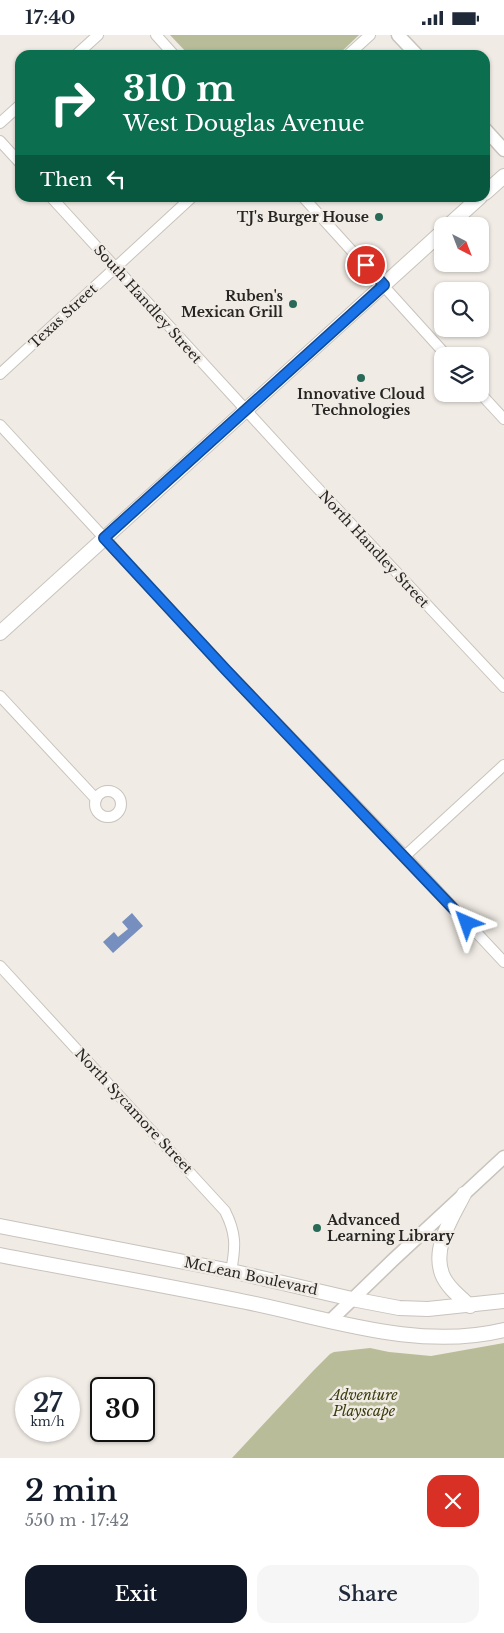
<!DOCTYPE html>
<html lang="en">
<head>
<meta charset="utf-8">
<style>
	:root { --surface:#fff; --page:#f6f6f7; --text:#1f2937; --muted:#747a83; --accent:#111827 }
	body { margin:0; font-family:"Libre Baskerville",serif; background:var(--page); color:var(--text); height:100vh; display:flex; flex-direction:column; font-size:19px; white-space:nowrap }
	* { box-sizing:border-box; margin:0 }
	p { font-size:16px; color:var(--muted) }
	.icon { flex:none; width:28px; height:28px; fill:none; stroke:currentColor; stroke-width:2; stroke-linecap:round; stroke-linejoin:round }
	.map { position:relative; height:1423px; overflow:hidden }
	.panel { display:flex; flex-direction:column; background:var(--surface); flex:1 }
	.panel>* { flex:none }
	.hud { position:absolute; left:15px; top:15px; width:475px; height:152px; border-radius:15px; box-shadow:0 1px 4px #0004; background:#0b6e4f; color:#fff; overflow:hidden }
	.needle { width:32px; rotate:138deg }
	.fabs { position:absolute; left:434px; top:182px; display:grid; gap:10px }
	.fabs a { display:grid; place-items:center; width:55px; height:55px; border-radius:10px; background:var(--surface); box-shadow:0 1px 4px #0004; font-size:25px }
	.speed { position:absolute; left:15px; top:1342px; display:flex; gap:10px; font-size:25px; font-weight:700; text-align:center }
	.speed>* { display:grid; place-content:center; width:65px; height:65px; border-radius:50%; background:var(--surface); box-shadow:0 1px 4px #0004; line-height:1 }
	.speed small { font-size:12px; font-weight:400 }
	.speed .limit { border:2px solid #111; border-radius:8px; background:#fff; color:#111 }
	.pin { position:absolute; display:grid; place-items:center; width:42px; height:42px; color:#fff; margin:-21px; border:2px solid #fff; border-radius:50%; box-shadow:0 1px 5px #0007 }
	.me { position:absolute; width:55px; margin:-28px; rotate:317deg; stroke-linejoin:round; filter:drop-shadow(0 0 4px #0008) }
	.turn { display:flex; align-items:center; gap:18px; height:105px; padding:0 25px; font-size:22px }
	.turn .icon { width:65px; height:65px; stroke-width:2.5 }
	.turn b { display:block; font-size:35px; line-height:42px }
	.then { display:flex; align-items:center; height:48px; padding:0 25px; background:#0003; gap:10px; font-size:19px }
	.round { display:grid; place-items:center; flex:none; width:52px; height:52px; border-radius:15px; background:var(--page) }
	.headline { display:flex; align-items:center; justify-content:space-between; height:85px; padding:0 25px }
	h1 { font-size:30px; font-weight:600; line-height:38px; color:var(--accent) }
	.button { display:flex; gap:10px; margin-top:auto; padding:10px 25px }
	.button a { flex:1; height:58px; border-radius:15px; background:var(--accent); color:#fff; font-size:20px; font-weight:600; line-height:58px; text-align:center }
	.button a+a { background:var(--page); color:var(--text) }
	.status { display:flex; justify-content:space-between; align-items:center; height:35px; padding:0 25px; background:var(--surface); direction:ltr }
	.status svg { height:14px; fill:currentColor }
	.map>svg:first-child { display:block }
</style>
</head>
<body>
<div class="status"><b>17:40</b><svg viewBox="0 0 49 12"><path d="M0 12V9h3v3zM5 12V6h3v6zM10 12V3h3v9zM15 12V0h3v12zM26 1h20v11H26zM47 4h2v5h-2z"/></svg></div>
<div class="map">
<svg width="504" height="1423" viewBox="0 0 504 1423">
	<rect width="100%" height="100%" fill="#f0ebe4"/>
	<g fill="#b9bc99">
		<polygon points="170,0 359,0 338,20 189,20"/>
		<polygon points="504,1308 504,1423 232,1423 313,1336 330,1319 334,1317 370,1313 389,1317 431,1321"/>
	</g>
	<polygon fill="#778fbf" points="132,878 143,891 113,918 103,907 114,897 118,902 128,894 122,887"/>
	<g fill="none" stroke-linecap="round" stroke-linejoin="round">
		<g stroke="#c8c3bc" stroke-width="12">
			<g id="minor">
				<polyline points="156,0 174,20"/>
				<polyline points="76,20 98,0"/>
				<polyline points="348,20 370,0"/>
				<polyline points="0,88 20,70"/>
				<polyline points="0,106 20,128"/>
				<polyline points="51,162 310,445 504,652"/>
				<polyline points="303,162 447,321"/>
				<polyline points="0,339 192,162"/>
				<polyline points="480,358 504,384"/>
				<polyline points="0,390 226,635 405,821 504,927"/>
				<polyline points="0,661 96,764"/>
				<circle cx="108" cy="769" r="13"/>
				<polyline points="405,821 504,730"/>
				<path d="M 0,931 L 225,1176 C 236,1198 236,1211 231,1236"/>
			</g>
		</g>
		<g stroke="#c8c3bc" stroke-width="15">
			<g id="tertiary">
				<polyline points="398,0 417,20"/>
				<polyline points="485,94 504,115"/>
				<polyline points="330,1286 393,1225 504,1122"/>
			</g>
		</g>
		<g stroke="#c8c3bc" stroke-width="16">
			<g id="secondary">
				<polyline points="485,158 504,141"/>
				<polyline points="448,191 480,162"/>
				<polyline points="0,598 442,197"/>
				<path d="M 464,1159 C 452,1183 432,1212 442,1239 C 447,1252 460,1262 470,1271"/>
				<polyline points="0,1191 231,1236 352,1264 399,1273 428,1274 504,1266"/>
				<path d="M 0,1220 C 82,1236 164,1250 246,1267 C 330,1284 418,1316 504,1295"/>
			</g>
		</g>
		<use href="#minor" stroke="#fff" stroke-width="10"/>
		<use href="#tertiary" stroke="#fff" stroke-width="12"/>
		<use href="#secondary" stroke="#fff" stroke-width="14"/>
	</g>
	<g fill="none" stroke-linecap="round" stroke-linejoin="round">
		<g stroke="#114b97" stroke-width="12">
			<polyline id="route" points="366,230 384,250 104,503 226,635 467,888"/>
		</g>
		<use href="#route" stroke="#1a73e8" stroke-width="9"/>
	</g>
	<g fill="#296957" stroke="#f0ebe4" stroke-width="2">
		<circle cx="379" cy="182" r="5"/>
		<circle cx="293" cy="269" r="5"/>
		<circle cx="361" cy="343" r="5"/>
		<circle cx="317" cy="1193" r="5"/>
	</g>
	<g text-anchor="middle" stroke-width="5" stroke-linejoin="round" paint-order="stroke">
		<g font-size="14" font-weight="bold" fill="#272523" stroke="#f0ebe4" text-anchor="end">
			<text x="369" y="187">TJ's Burger House</text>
			<text x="283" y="266">Ruben's<tspan x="283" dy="16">Mexican Grill</tspan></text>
			<text x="361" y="364" text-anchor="middle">Innovative Cloud<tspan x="361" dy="16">Technologies</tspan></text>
			<text x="327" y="1190" text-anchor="start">Advanced<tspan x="327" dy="16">Learning Library</tspan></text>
		</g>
		<g font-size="14" fill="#272523" stroke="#f0ebe4">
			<text transform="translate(148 269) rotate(48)" y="5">South Handley Street</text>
			<text transform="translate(63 281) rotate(-43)" y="5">Texas Street</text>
			<text transform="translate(374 514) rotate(47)" y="5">North Handley Street</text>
			<text transform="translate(134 1076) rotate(47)" y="5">North Sycamore Street</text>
			<text transform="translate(251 1241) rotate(12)" y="5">McLean Boulevard</text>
		</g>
		<g font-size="14" font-style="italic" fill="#3a3c0e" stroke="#f0ebe4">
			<text x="364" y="1365">Adventure<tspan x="364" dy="16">Playscape</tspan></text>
		</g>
	</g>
</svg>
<div class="fabs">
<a><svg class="needle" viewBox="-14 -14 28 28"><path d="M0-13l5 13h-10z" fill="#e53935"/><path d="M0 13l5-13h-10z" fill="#747a83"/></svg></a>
<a><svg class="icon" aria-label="search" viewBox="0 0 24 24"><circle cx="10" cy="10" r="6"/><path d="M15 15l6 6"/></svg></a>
<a><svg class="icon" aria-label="layers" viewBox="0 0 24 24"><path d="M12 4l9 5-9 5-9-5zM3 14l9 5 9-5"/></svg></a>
</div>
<div class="speed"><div>27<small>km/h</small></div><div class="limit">30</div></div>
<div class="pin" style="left:366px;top:230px;background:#d93025"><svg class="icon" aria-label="arrive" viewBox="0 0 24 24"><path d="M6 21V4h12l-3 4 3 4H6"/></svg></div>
<svg class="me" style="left:467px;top:888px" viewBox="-20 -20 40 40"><path d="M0-17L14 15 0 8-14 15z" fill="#1a73e8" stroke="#fff" stroke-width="4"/></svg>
<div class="hud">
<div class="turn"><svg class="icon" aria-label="right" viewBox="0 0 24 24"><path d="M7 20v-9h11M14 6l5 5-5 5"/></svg><div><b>310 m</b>West Douglas Avenue</div></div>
<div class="then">Then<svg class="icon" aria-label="left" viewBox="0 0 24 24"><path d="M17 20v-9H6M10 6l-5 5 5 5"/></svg></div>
</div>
</div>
<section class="panel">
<div class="headline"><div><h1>2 min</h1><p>550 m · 17:42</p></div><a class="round" style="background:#d93025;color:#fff"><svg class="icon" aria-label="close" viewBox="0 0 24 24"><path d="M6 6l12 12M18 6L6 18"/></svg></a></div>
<div class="button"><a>Exit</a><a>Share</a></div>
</section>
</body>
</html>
